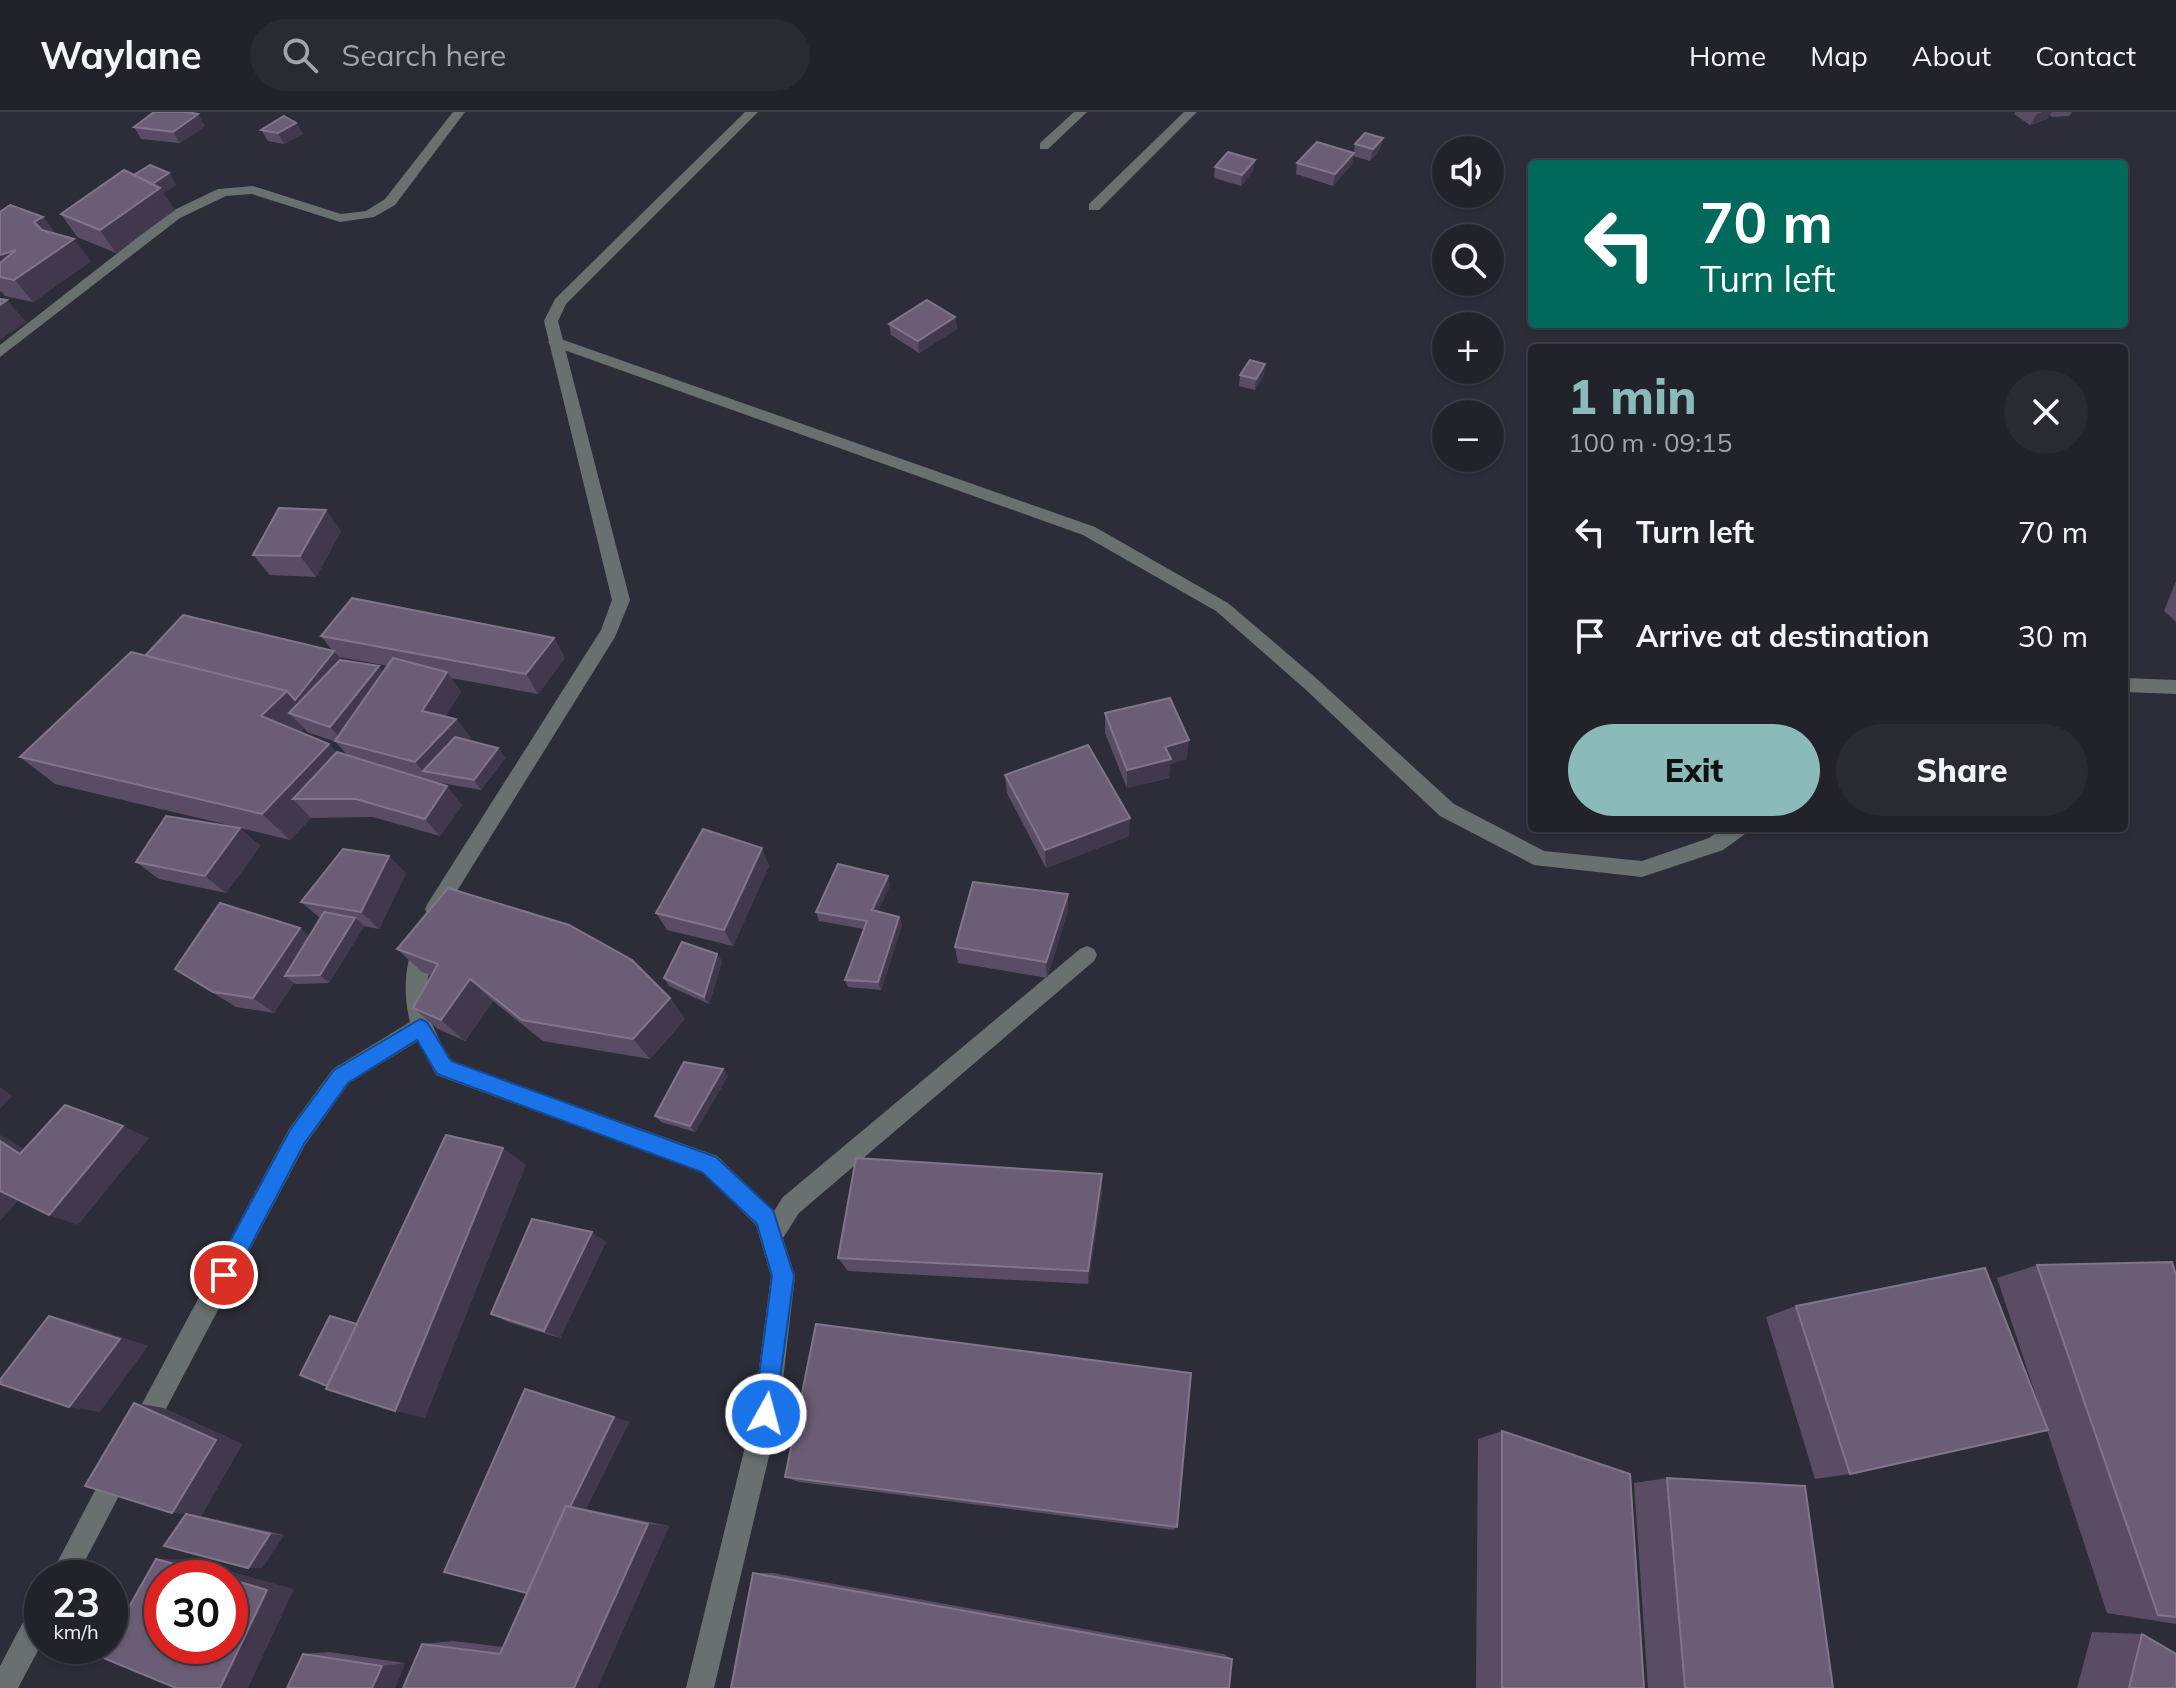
<!DOCTYPE html>
<html lang="en">
<head>
<meta charset="utf-8">
<style>
	:root { --surface:#22222b; --page:#2a2a33; --text:#f1f3f6; --muted:#a2a4a9; --line:#3f3f47; --accent:#8bbbb9 }
	body { margin:0; font-family:Mulish,sans-serif; background:var(--page); color:var(--text); height:100vh; display:flex; flex-direction:column; font-size:30px; white-space:nowrap }
	* { box-sizing:border-box; margin:0 }
	p { font-size:26px; color:var(--muted) }
	.icon { flex:none; width:44px; height:44px; fill:none; stroke:currentColor; stroke-width:2; stroke-linecap:round; stroke-linejoin:round }
	.map { position:relative; flex:1; overflow:hidden }
	.sheet { position:absolute; left:1528px; top:232px; width:600px; height:488px; display:flex; flex-direction:column; background:var(--surface); border-radius:8px; box-shadow:0 2px 6px #0004,0 0 0 2px var(--line) }
	.sheet>* { flex:none }
	.top-card { position:absolute; left:1528px; top:48px; width:600px; height:168px; border-radius:8px; box-shadow:0 2px 6px #0004,0 0 0 2px var(--line); background:#00695c; color:#fff; overflow:hidden }
	.buttons { position:absolute; left:1432px; top:24px; display:grid; gap:16px }
	.buttons a { display:grid; place-items:center; width:72px; height:72px; border-radius:50%; background:var(--surface); box-shadow:0 2px 6px #0004,0 0 0 2px var(--line); font-size:40px }
	.speed { position:absolute; left:24px; top:1448px; display:flex; gap:16px; font-size:40px; font-weight:700; text-align:center }
	.speed>* { display:grid; place-content:center; width:104px; height:104px; border-radius:50%; background:var(--surface); box-shadow:0 2px 6px #0004,0 0 0 2px var(--line); line-height:1 }
	.speed small { font-size:20px; font-weight:400 }
	.speed .limit { border:12px solid #d22; background:#fff; color:#111 }
	.pin { position:absolute; display:grid; place-items:center; width:68px; height:68px; color:#fff; margin:-34px; border:4px solid #fff; border-radius:50%; box-shadow:0 2px 8px #0007 }
	.me { position:absolute; width:88px; margin:-44px; rotate:7deg; stroke-linejoin:round; filter:drop-shadow(0 0 6px #0008) }
	.turn { display:flex; align-items:center; gap:28px; height:168px; padding:0 40px; font-size:36px }
	.turn .icon { width:104px; height:104px; stroke-width:2.5 }
	.turn b { display:block; font-size:56px; line-height:68px }
	.round { display:grid; place-items:center; flex:none; width:84px; height:84px; border-radius:42px; background:var(--page) }
	.headline { display:flex; align-items:center; justify-content:space-between; height:136px; padding:0 40px }
	h1 { font-size:48px; font-weight:800; line-height:60px; color:var(--accent) }
	.button { display:flex; gap:16px; margin-top:auto; padding:16px 40px }
	.button a { flex:1; height:92px; border-radius:48px; background:var(--accent); color:#111; font-size:32px; font-weight:800; line-height:92px; text-align:center }
	.button a+a { background:var(--page); color:var(--text) }
	ul { padding:0; list-style:none }
	li { display:flex; align-items:center; gap:24px; height:104px; padding:0 40px }
	li div { flex:1 }
	li b { display:block; font-size:30px }
	li em { font-style:normal }
	header { display:flex; align-items:center; gap:48px; box-sizing:border-box; height:112px; padding:0 40px; background:var(--surface); border-bottom:2px solid var(--line) }
	header strong { font-size:38px }
	nav { display:flex; gap:44px; margin-inline-start:auto; font-size:28px }
	.search { width:560px; height:72px; background:var(--page); display:flex; align-items:center; gap:20px; box-sizing:border-box; padding:0 28px; border-radius:44px; color:var(--muted); font-size:30px }
	.map>svg:first-child { display:block }
</style>
</head>
<body>
<header>
<strong>Waylane</strong>
<div class="search"><svg class="icon" aria-label="search" viewBox="0 0 24 24"><circle cx="10" cy="10" r="6"/><path d="M15 15l6 6"/></svg>Search here</div>
<nav><a>Home</a><a>Map</a><a>About</a><a>Contact</a></nav>
</header>
<div class="map">
<svg width="2176" height="1576" viewBox="0 0 2176 1576">
	<rect width="100%" height="100%" fill="#2d2d39"/>
	<g fill="none" stroke-linecap="round" stroke-linejoin="round">
		<g fill="#697170" fill-rule="evenodd">
			<polygon points="555,225 1095,415 1228,491 1317,567 1454,692 1544,739 1642,749 1709,726 1723,716 1748,716 1745,722 1723,738 1642,765 1534,753 1440,704 1305,577 1216,499 1083,423 550,233 548,230"/>
			<polygon points="2124,566 2176,568 2176,582 2124,580"/>
		</g>
		<g fill="#697170" fill-rule="evenodd">
			<polygon points="453,0 465,0 395,93 374,105 340,110 252,82 226,84 180,106 0,245 0,233 170,100 218,77 253,74 341,102 366,99 385,87"/>
			<polygon points="745,0 758,0 566,192 558,209 630,488 615,525 442,803 435,806 428,803 425,797 428,791 601,518 612,488 544,209 555,187"/>
			<polygon points="1074,0 1087,0 1048,37 1040,37 1040,31"/>
			<polygon points="1184,0 1197,0 1099,98 1089,98 1089,92"/>
			<path d="M 424,822 L 431,825 C 438,839 426,865 426,882 C 427,907 439,928 451,949 L 717,1044 L 774,1099 L 783,1085 L 1080,837 L 1087,834 L 1094,837 L 1097,843 L 1094,849 L 799,1101 L 783,1126 L 795,1164 L 779,1302 L 714,1576 L 686,1576 L 753,1302 L 771,1164 L 756,1113 L 702,1060 L 436,963 L 418,929 L 349,971 L 305,1033 L 150,1327 L 141,1331 L 132,1327 L 128,1318 L 289,1017 L 333,957 L 410,910 C 403,883 404,851 417,825 Z"/>
			<polygon points="120,1344 129,1348 133,1357 76,1466 49,1466 111,1348"/>
			<polygon points="42,1489 42,1531 18,1576 0,1576 0,1554 32,1493"/>
		</g>
	</g>
	<g fill="#5b4c65" fill-rule="evenodd">
		<polygon points="2015,0 2072,0 2069,4 2052,5 2050,3 2047,7 2030,13 2014,2"/>
		<polygon points="296,11 303,22 284,32 268,29 261,18"/>
		<polygon points="205,14 180,31 141,27 134,15"/>
		<polygon points="1355,32 1380,37 1370,49 1353,44 1352,52 1333,74 1296,62 1297,51 1354,40"/>
		<polygon points="1255,48 1253,59 1241,74 1214,66 1215,55"/>
		<polygon points="169,61 176,73 163,81 175,98 116,141 77,125 61,102 134,63"/>
		<polygon points="0,100 56,122 91,149 33,190 5,184 1,179 0,180"/>
		<polygon points="955,205 957,217 919,241 891,223 889,212"/>
		<polygon points="1240,263 1264,263 1255,278 1239,274"/>
		<polygon points="341,419 316,465 270,463 253,443"/>
		<polygon points="2176,469 2176,510 2164,499"/>
		<path d="M 321,524 L 554,526 L 565,546 L 538,582 L 451,566 L 461,580 L 445,604 L 456,607 L 471,626 L 468,628 L 498,636 L 505,646 L 481,678 L 430,669 L 413,664 L 462,693 L 440,724 L 373,705 L 311,706 L 290,728 L 240,716 L 260,734 L 226,781 L 159,767 L 136,750 L 237,715 L 55,672 L 20,645 L 145,544 L 332,538 ZM 339,545 L 388,554 L 383,560 L 379,554 L 342,548 ZM 304,616 L 307,620 L 336,630 L 348,644 L 337,640 L 300,620 Z"/>
		<polygon points="1105,601 1187,647 1170,652 1169,666 1127,676 1105,621"/>
		<polygon points="1005,663 1129,724 1046,756 1007,681"/>
		<polygon points="769,754 733,834 667,818 656,801"/>
		<polygon points="406,761 379,817 364,814 329,871 296,872 294,871 274,901 236,895 175,857 310,824 320,806 301,790"/>
		<polygon points="890,773 878,799 899,805 902,813 881,878 848,875 845,868 864,817 819,809 816,800"/>
		<polygon points="1068,782 1068,798 1047,866 958,851 955,835"/>
		<polygon points="397,837 670,886 685,907 650,947 543,929 493,889 465,929 438,917 413,896 431,863 422,860"/>
		<polygon points="717,842 722,850 709,892 669,874 664,866"/>
		<polygon points="723,957 728,964 695,1020 661,1010 655,1004"/>
		<polygon points="1102,1079 1088,1172 848,1159 838,1146"/>
		<polygon points="606,1130 560,1226 508,1210 491,1202"/>
		<polygon points="2037,1153 2176,1163 2176,1512 2107,1501 2047,1318 1850,1362 1815,1367 1766,1205 1796,1194 2044,1308 1997,1166"/>
		<polygon points="525,1277 629,1310 586,1397 669,1414 597,1576 422,1532 453,1529 503,1535 527,1481"/>
		<polygon points="134,1291 163,1296 242,1332 201,1404 284,1423 262,1456 248,1456 186,1402"/>
		<polygon points="1502,1319 1644,1576 1476,1576 1478,1327"/>
		<polygon points="785,1365 1177,1415 1173,1418 799,1370"/>
		<polygon points="1667,1366 1833,1576 1648,1576 1634,1371"/>
		<polygon points="753,1461 773,1461 1224,1542 1232,1547"/>
		<polygon points="2092,1520 2142,1522 2176,1576 2077,1576"/>
		<polygon points="329,1540 405,1551 395,1576 287,1576 303,1542"/>
	</g>
	<g fill="#42384d">
		<polygon points="2043,0 2052,0 2047,7 2030,13 2037,2"/>
		<polygon points="198,2 205,14 180,31 173,20"/>
		<polygon points="296,11 303,22 284,32 278,21"/>
		<polygon points="1383,26 1380,37 1370,49 1373,37"/>
		<polygon points="1354,41 1352,52 1333,74 1335,62"/>
		<polygon points="1255,48 1253,59 1241,74 1242,63"/>
		<polygon points="169,61 176,73 163,81 175,98 116,141 100,118 146,76"/>
		<polygon points="43,105 60,127 52,132 34,110"/>
		<polygon points="74,127 91,149 33,190 0,150 0,143 16,138"/>
		<polygon points="7,188 26,210 0,228 0,189"/>
		<polygon points="955,205 957,217 919,241 918,229"/>
		<polygon points="1265,252 1264,263 1255,278 1256,267"/>
		<polygon points="326,398 341,419 316,465 300,444"/>
		<polygon points="554,526 565,546 538,582 526,562"/>
		<polygon points="334,539 351,559 289,601 304,616 288,632 261,604 287,579"/>
		<polygon points="379,554 394,573 345,631 330,615"/>
		<polygon points="447,560 461,580 437,618 422,599"/>
		<polygon points="456,607 471,626 437,662 423,659 415,650"/>
		<polygon points="1189,628 1187,647 1170,652 1169,666 1127,676 1127,658 1165,635"/>
		<polygon points="329,632 354,659 293,687 311,706 290,728 262,702"/>
		<polygon points="498,636 505,646 481,678 474,668"/>
		<polygon points="447,674 462,693 440,724 425,707"/>
		<polygon points="1130,706 1129,724 1046,756 1045,738"/>
		<polygon points="240,716 260,734 226,781 205,764"/>
		<polygon points="762,736 769,754 733,834 724,818"/>
		<polygon points="389,744 406,761 379,817 361,800"/>
		<polygon points="888,764 890,773 875,806 872,798"/>
		<polygon points="1068,782 1068,798 1047,866 1046,850"/>
		<polygon points="899,805 902,813 881,878 878,870"/>
		<polygon points="355,806 364,814 329,871 320,863"/>
		<polygon points="300,816 319,832 285,864 294,871 274,901 253,886"/>
		<polygon points="717,842 722,850 709,892 704,885"/>
		<polygon points="470,867 493,889 465,929 441,908"/>
		<polygon points="670,886 685,907 650,947 633,927"/>
		<polygon points="723,957 728,964 695,1020 690,1014"/>
		<polygon points="0,975 12,984 0,997"/>
		<polygon points="123,1014 149,1026 78,1113 49,1103"/>
		<polygon points="0,1023 8,1027 50,1054 20,1042 0,1029"/>
		<polygon points="503,1036 526,1053 425,1306 395,1299"/>
		<polygon points="1102,1062 1102,1079 1088,1172 1088,1159"/>
		<polygon points="0,1078 21,1085 0,1109"/>
		<polygon points="592,1120 606,1130 560,1226 544,1219"/>
		<polygon points="49,1204 80,1211 148,1234 100,1300 69,1295"/>
		<polygon points="134,1291 163,1296 242,1332 201,1404 172,1401"/>
		<polygon points="614,1305 629,1310 586,1397 570,1394"/>
		<polygon points="648,1412 669,1414 597,1576 574,1576"/>
		<polygon points="270,1422 284,1423 262,1456 248,1456"/>
		<polygon points="156,1447 186,1447 294,1477 248,1576 220,1576 230,1466 225,1466"/>
		<polygon points="405,1551 395,1576 372,1576 382,1554"/>
	</g>
	<g fill="#6b5d75" stroke="#80758a" stroke-width="2">
		<polygon points="154,0 187,0 198,2 173,20 134,15"/>
		<polygon points="284,4 296,11 278,21 261,18"/>
		<polygon points="1365,21 1383,26 1373,37 1355,32"/>
		<polygon points="1317,30 1354,41 1335,62 1297,51"/>
		<polygon points="1228,40 1255,48 1242,63 1215,55"/>
		<polygon points="150,53 169,61 152,72 134,63"/>
		<polygon points="124,58 160,76 100,118 61,102"/>
		<polygon points="10,93 43,105 34,110 42,118 74,127 14,168 0,165 0,151 16,138 0,143 0,100"/>
		<polygon points="0,187 7,188 0,193"/>
		<polygon points="927,188 955,205 918,229 889,212"/>
		<polygon points="1250,248 1265,252 1256,267 1240,263"/>
		<polygon points="279,396 326,398 300,444 253,443"/>
		<polygon points="352,486 554,526 526,562 321,524"/>
		<polygon points="183,503 334,539 295,588 287,579 145,544"/>
		<polygon points="131,540 287,579 261,604 329,632 262,702 20,645"/>
		<polygon points="393,546 447,560 422,599 456,607 415,650 335,629"/>
		<polygon points="340,548 379,554 330,615 289,601"/>
		<polygon points="1170,586 1189,628 1165,635 1171,647 1127,658 1105,601"/>
		<polygon points="455,625 498,636 474,668 423,659"/>
		<polygon points="1088,633 1130,706 1045,738 1005,663"/>
		<polygon points="337,640 447,674 425,707 356,687 293,687"/>
		<polygon points="166,704 240,716 205,764 136,750"/>
		<polygon points="703,717 762,736 724,818 656,801"/>
		<polygon points="343,737 389,744 361,800 301,790"/>
		<polygon points="838,752 888,764 872,798 899,805 878,870 845,868 867,809 816,800"/>
		<polygon points="973,770 1068,782 1046,850 955,835"/>
		<polygon points="448,776 569,813 632,848 670,886 633,927 522,908 470,867 441,908 413,896 438,852 397,837"/>
		<polygon points="220,791 300,816 253,886 213,880 175,857"/>
		<polygon points="324,800 355,806 320,863 285,864"/>
		<polygon points="682,830 717,842 704,885 664,866"/>
		<polygon points="684,950 723,957 690,1014 655,1004"/>
		<polygon points="65,993 123,1014 49,1103 0,1079 0,1029 20,1042"/>
		<polygon points="446,1023 503,1036 395,1299 326,1277"/>
		<polygon points="856,1046 1102,1062 1088,1159 838,1146"/>
		<polygon points="532,1107 592,1120 544,1219 491,1202"/>
		<polygon points="2172,1150 2176,1163 2176,1505 2158,1503 2037,1153"/>
		<polygon points="1985,1156 2048,1318 1850,1362 1796,1194"/>
		<polygon points="49,1204 120,1227 69,1295 0,1272 0,1268"/>
		<polygon points="330,1204 357,1212 327,1274 300,1263"/>
		<polygon points="816,1212 1191,1261 1177,1415 785,1365"/>
		<polygon points="525,1277 614,1305 570,1395 566,1394 527,1481 444,1460"/>
		<polygon points="134,1291 216,1328 172,1401 85,1374"/>
		<polygon points="1502,1319 1630,1362 1644,1576 1502,1576"/>
		<polygon points="1667,1366 1805,1374 1833,1576 1685,1576"/>
		<polygon points="566,1394 648,1412 574,1576 403,1576 422,1532 500,1542"/>
		<polygon points="186,1402 270,1422 248,1456 164,1434"/>
		<polygon points="156,1447 225,1466 162,1466 162,1534 230,1534 230,1467 267,1478 220,1576 176,1576 101,1545 107,1534 110,1534 110,1529"/>
		<polygon points="753,1461 1232,1547 1229,1576 731,1576"/>
		<polygon points="2142,1522 2176,1542 2176,1576 2129,1576"/>
		<polygon points="303,1542 382,1554 372,1576 287,1576"/>
	</g>
	<polygon fill="#1a73e8" stroke="#114b97" stroke-width="2" points="420,907 427,910 451,949 716,1045 773,1098 794,1164 774,1310 766,1313 758,1310 754,1302 772,1164 757,1112 702,1060 437,962 417,928 348,971 304,1032 231,1171 224,1174 216,1171 213,1163 216,1155 290,1018 334,958"/>
</svg>
<div class="buttons">
<a><svg class="icon" aria-label="sound" viewBox="0 0 24 24"><path d="M4 9h4l5-4v14l-5-4H4zM17 9q2 3 0 6"/></svg></a>
<a><svg class="icon" aria-label="search" viewBox="0 0 24 24"><circle cx="10" cy="10" r="6"/><path d="M15 15l6 6"/></svg></a>
<a>+</a>
<a>−</a>
</div>
<div class="speed"><div>23<small>km/h</small></div><div class="limit">30</div></div>
<div class="pin" style="left:224px;top:1163px;background:#d93025"><svg class="icon" aria-label="arrive" viewBox="0 0 24 24"><path d="M6 21V4h12l-3 4 3 4H6"/></svg></div>
<svg class="me" style="left:766px;top:1302px" viewBox="-20 -20 40 40"><circle r="17" fill="#1a73e8" stroke="#fff" stroke-width="3"/><path d="M0-11L8 9 0 5-8 9z" fill="#fff"/></svg>
<div class="top-card">
<div class="turn"><svg class="icon" aria-label="left" viewBox="0 0 24 24"><path d="M17 20v-9H6M10 6l-5 5 5 5"/></svg><div><b>70 m</b>Turn left</div></div>
</div>
<section class="sheet">
<div class="headline"><div><h1>1 min</h1><p>100 m · 09:15</p></div><a class="round"><svg class="icon" aria-label="close" viewBox="0 0 24 24"><path d="M6 6l12 12M18 6L6 18"/></svg></a></div>
<ul>
<li><svg class="icon" aria-label="left" viewBox="0 0 24 24"><path d="M17 20v-9H6M10 6l-5 5 5 5"/></svg><div><b>Turn left</b></div><em>70 m</em></li>
<li><svg class="icon" aria-label="arrive" viewBox="0 0 24 24"><path d="M6 21V4h12l-3 4 3 4H6"/></svg><div><b>Arrive at destination</b></div><em>30 m</em></li>
</ul>
<div class="button"><a>Exit</a><a>Share</a></div>
</section>
</div>
</body>
</html>
